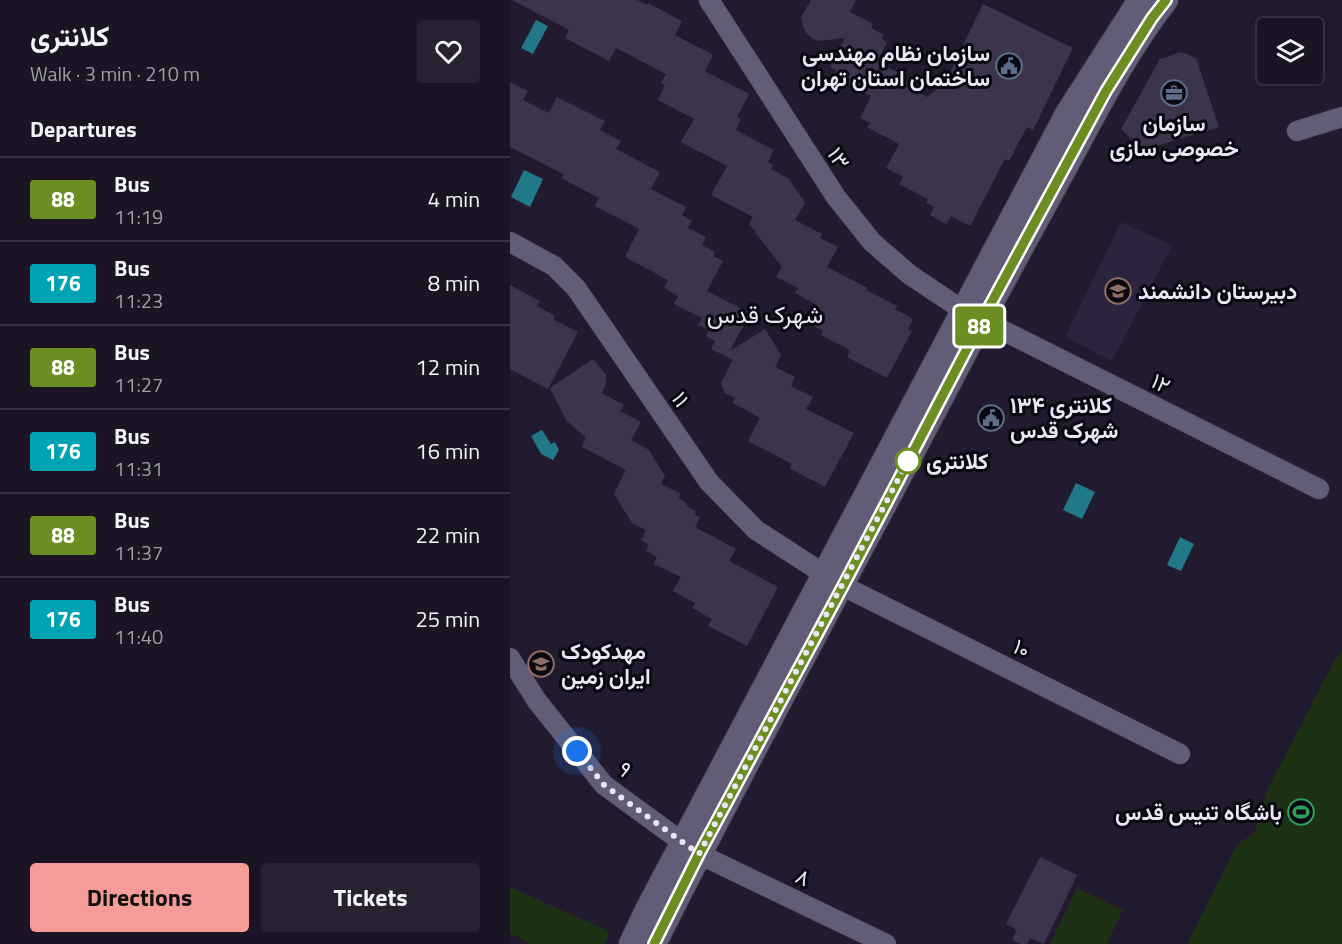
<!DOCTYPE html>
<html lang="en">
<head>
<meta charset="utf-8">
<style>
  body { margin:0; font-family:"Titillium Web",Vazirmatn,sans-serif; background:#272131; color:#f1f3f6; height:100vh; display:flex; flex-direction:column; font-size:22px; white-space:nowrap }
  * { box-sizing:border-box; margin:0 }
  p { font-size:20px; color:#9f9ea6 }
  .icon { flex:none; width:33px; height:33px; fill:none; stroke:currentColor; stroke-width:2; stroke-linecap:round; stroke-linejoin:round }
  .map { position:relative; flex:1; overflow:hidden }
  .details { display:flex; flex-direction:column; background:#1a1424; width:510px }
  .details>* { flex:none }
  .badge { padding:0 12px; border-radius:4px; font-size:21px; line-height:39px }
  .controls { position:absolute; left:747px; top:18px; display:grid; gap:12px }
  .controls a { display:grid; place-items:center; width:66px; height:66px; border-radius:6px; background:#1a1424; box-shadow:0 3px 9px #0003,0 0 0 2px #383341; font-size:30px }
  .you { position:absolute; width:30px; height:30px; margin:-15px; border:4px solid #fff; border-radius:50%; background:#1a73e8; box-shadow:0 0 0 9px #1a73e833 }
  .map>.badge { position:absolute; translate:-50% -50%; box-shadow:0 0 0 3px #fff }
  h2 { padding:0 30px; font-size:22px; line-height:54px }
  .round { display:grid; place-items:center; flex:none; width:63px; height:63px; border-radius:6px; background:#272131 }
  .head { display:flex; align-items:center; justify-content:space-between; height:102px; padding:0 30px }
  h1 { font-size:28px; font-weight:700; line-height:45px }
  .cta { display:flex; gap:12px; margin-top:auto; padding:12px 30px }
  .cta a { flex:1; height:69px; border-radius:6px; background:#f59b98; color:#111; font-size:24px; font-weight:700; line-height:69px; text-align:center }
  .cta a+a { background:#272131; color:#f1f3f6 }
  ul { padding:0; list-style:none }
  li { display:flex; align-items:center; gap:18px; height:84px; padding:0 30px; border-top:2px solid #383341 }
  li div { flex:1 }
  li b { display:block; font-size:22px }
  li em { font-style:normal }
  li .badge { min-width:66px; font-weight:700; text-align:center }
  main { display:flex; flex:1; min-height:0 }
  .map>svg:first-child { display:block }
  .built { fill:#2c233f }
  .green { fill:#1c3114 }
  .water { fill:#207888 }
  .building { fill:#3b344b }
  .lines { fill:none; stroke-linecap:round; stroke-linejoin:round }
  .minor-casing { stroke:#3d3649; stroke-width:21 }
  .tertiary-casing { stroke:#3d3649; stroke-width:26 }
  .minor { stroke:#635c76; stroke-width:20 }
  .tertiary { stroke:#635c76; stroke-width:24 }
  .line-casing { stroke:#fff; stroke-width:14 }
  .line { stroke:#6b8e23; stroke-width:9 }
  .walk { stroke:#eae6f5; stroke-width:6; stroke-dasharray:0 10.8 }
  .stop-dot { fill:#fff; stroke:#6b8e23; stroke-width:3 }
  .labels { text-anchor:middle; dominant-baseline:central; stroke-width:6; stroke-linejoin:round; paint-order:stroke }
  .poi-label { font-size:22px; font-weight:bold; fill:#eae6f5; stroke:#0a0811; text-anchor:start }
  .street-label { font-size:22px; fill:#eae6f5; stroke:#0a0811 }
  .stop-label { font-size:22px; font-weight:bold; fill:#eae6f5; stroke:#0a0811; text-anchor:start }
  .neighbourhood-label { font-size:24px; fill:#eae6f5; stroke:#0a0811 }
</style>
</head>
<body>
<main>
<section class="details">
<div class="head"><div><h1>کلانتری</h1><p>Walk · 3 min · 210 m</p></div><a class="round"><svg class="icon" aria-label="heart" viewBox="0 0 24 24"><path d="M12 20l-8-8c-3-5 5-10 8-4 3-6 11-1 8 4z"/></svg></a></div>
<h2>Departures</h2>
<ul>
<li><span class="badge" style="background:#6b8e23;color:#fff">88</span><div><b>Bus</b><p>11:19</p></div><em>4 min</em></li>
<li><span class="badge" style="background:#00a3b4;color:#fff">176</span><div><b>Bus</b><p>11:23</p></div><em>8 min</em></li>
<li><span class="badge" style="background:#6b8e23;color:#fff">88</span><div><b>Bus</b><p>11:27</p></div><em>12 min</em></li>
<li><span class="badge" style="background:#00a3b4;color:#fff">176</span><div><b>Bus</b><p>11:31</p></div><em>16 min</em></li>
<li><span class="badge" style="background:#6b8e23;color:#fff">88</span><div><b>Bus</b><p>11:37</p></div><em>22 min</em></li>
<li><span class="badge" style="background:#00a3b4;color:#fff">176</span><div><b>Bus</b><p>11:40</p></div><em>25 min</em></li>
</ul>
<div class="cta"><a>Directions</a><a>Tickets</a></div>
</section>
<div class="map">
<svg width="832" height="944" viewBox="0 0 832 944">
  <rect width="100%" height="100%" fill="#221b30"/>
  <path class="built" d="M 611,222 L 662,245 L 602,361 L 555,337 Z"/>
  <path class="green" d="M 832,650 L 832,944 L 677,944 L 728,843 L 744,834 L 758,789 L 824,661 Z
    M 0,887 L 100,932 L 94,944 L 21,944 L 0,933 Z
    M 567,888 L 613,910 L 597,944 L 540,944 Z"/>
  <path class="water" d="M 26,20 L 38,26 L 23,54 L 11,48 Z
    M 14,170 L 33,179 L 20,207 L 1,197 Z
    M 32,430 L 41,444 L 45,442 L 49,450 L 43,460 L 31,454 L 21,436 Z
    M 566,483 L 585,492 L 572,519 L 553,510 Z
    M 670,537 L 684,544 L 671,571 L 657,565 Z"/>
  <path class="building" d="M 2,0 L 127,0 L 137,5 L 138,3 L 172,21 L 165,35 L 203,55 L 195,71 L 239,94 L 227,117 L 231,119 L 226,130 L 264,150 L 258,162 L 263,165 L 261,169 L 279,179 L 295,203 L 285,220 L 312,234 L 310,238 L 328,247 L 317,267 L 358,288 L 356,290 L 387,306 L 385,309 L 403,319 L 398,329 L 402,331 L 377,378 L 337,357 L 340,350 L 311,335 L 313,331 L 296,322 L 305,304 L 285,293 L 288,288 L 266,277 L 272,267 L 239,224 L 243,217 L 201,195 L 217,166 L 171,142 L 184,119 L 148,100 L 155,85 L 151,83 L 156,74 L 106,48 L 99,61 L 55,38 L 59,30 Z
    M 301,0 L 346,0 L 340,12 L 363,24 L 361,28 L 374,35 L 372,39 L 377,42 L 367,62 L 389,73 L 387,76 L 398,82 L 396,86 L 417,97 L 435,83 L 473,4 L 563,48 L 523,130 L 517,127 L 499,161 L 495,159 L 460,226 L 441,216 L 436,224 L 420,215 L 424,207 L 416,203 L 418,199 L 389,184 L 393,177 L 376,168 L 389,144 L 357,127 L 360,123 L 350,118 L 361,96 L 323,76 L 326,70 L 320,67 L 335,38 L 310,41 L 303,39 L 297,34 L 293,27 L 291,17 Z
    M 671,52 L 686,58 L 709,127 L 633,150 L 611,129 L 650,59 Z
    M 0,82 L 18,91 L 13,100 L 39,113 L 47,97 L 95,121 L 90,130 L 111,141 L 106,149 L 150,172 L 141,189 L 176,207 L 172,215 L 182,221 L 178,228 L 196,237 L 192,245 L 205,252 L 203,256 L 213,261 L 197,291 L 240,313 L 220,351 L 255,329 L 271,355 L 265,367 L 285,377 L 281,386 L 303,397 L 296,409 L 344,433 L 315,487 L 279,468 L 282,464 L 238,441 L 250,418 L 223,403 L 225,398 L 215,393 L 211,383 L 223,360 L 201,349 L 205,341 L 196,336 L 199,330 L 188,325 L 192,318 L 164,304 L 168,296 L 154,288 L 158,280 L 115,257 L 129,229 L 85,206 L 89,198 L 51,178 L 53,174 L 0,147 Z
    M 0,285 L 30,301 L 27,306 L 45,316 L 43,319 L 68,332 L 38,389 L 0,369 Z
    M 83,359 L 96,375 L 96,384 L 92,393 L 114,405 L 110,411 L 131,422 L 121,440 L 139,450 L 155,476 L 151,484 L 171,494 L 168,498 L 177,503 L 176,506 L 186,511 L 184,514 L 190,517 L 185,527 L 226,549 L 219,561 L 268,587 L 237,646 L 198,626 L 202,619 L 182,608 L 185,603 L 163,591 L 171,577 L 144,564 L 147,557 L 136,551 L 139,545 L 131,540 L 136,530 L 122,523 L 104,494 L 116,470 L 72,447 L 76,438 L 56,420 L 40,388 Z
    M 530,857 L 567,875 L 534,944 L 520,938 L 517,944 L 511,944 L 502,940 L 507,930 L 496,924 Z"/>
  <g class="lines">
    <g class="minor-casing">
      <path id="minor" d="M 199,0 L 326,197 L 362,242 L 400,275 L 454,311
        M 787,131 L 832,117
        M 0,242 L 44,266 L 66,288 L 199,482 L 246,530 L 314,574
        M 472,320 L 809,489
        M 333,586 L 670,754
        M 0,658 L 27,701 L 94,785 L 172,842
        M 189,854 L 376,944"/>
    </g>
    <g class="tertiary-casing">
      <path id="tertiary" d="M 121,944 L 137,910 L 557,114 L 630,0
        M 144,944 C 238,756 340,571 438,385 C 476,311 516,239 556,166 C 587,109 616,51 656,0"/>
    </g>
    <use href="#minor" class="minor"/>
    <use href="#tertiary" class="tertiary"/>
  </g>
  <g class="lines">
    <g class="line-casing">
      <path id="line" d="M 144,944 L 189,854 L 333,586 L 472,320 L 596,91 L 642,18 L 656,0"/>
    </g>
    <use href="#line" class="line"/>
    <path class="walk" d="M 67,751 L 94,785 L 189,854 L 398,461"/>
  </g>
  <defs>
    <g id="civic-ring" transform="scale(1.35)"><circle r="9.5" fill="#0a0811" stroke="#5c6f8a" stroke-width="1.5"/><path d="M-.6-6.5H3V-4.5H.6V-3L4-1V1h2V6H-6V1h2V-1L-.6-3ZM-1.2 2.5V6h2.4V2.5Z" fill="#5c6f8a"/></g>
    <g id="office-ring" transform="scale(1.35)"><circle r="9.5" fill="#0a0811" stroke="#5c6f8a" stroke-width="1.5"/><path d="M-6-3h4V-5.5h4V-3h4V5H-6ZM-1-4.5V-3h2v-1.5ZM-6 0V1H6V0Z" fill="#5c6f8a"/></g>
    <g id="school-ring" transform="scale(1.35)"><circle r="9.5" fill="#0a0811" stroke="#8d6e63" stroke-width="1.5"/><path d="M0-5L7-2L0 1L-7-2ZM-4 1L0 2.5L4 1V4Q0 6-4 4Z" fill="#8d6e63"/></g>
    <g id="stadium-ring" transform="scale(1.35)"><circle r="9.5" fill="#0a0811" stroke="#2e9e5b" stroke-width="1.5"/><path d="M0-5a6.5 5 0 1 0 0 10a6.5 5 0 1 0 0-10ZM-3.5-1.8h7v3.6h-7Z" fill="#2e9e5b"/></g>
  </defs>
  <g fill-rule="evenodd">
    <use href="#civic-ring" x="499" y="66"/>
    <use href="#office-ring" x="664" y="93"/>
    <use href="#school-ring" x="608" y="291"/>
    <use href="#civic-ring" x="481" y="418"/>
    <use href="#school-ring" x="31" y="664"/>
    <use href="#stadium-ring" x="791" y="812"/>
  </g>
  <circle class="stop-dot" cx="398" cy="461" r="12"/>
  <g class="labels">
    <g class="poi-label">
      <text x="480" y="53" text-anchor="end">سازمان نظام مهندسی<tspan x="480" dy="25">ساختمان استان تهران</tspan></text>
      <text x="664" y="123" text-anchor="middle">سازمان<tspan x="664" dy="25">خصوصی سازی</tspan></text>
      <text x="628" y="291">دبیرستان دانشمند</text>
      <text x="500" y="405">کلانتری ۱۳۴<tspan x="500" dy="25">شهرک قدس</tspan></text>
      <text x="51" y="651">مهدکودک<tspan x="51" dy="25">ایران زمین</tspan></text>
      <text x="772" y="812" text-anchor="end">باشگاه تنیس قدس</text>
    </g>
    <g class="street-label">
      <text transform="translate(329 158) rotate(57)">۱۳</text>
      <text transform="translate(651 383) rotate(27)">۱۲</text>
      <text transform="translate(171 399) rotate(56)">۱۱</text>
      <text transform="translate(512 648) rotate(26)">۱۰</text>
      <text transform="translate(115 769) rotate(41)">۹</text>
      <text transform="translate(293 877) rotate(26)">۸</text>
    </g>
    <g class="stop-label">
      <text x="416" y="461">کلانتری</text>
    </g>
    <g class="neighbourhood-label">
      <text x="255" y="314">شهرک قدس</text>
    </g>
  </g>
</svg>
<div class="controls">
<a><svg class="icon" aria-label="layers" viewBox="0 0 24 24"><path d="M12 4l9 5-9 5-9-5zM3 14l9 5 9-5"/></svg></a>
</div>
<div class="you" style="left:67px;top:751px"></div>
<b class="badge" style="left:469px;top:326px;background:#6b8e23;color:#fff">88</b>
</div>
</main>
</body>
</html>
